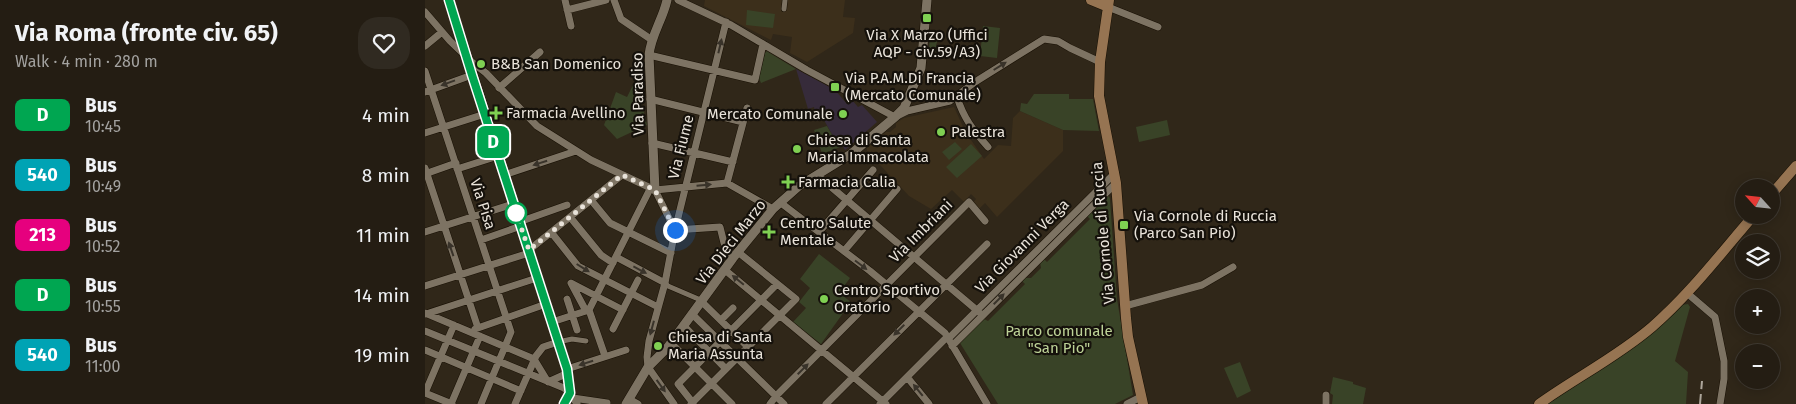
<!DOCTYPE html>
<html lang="en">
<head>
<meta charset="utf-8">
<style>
  body { margin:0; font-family:"Fira Sans",sans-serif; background:#302a21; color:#f1f3f6; height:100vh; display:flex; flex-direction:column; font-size:19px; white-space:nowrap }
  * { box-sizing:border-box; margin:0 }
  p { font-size:16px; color:#a3a2a0 }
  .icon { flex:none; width:28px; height:28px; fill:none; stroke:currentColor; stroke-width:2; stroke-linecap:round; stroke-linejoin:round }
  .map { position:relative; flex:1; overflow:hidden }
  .details { display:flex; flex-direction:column; background:#241d13; width:425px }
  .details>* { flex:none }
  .badge { padding:0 10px; border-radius:8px; font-size:18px; line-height:32px }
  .needle { width:32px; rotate:297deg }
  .controls { position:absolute; left:1310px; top:179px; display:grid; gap:10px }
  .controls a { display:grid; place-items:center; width:45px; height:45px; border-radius:50%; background:#241d13; box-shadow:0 2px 12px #0003,0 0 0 1px #413b33; font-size:25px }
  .you { position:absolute; width:25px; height:25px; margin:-12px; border:4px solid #fff; border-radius:50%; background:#1a73e8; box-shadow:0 0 0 8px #1a73e833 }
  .map>.badge { position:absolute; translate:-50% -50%; box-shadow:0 0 0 2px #fff }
  .round { display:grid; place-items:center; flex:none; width:52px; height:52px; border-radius:20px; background:#302a21 }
  .summary { display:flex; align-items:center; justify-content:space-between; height:85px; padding:0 15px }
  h1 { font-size:24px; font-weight:700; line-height:38px }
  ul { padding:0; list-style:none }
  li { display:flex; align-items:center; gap:15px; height:60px; padding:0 15px }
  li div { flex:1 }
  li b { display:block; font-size:19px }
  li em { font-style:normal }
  li .badge { min-width:55px; font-weight:700; text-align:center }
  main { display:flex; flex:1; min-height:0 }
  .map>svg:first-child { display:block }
  .commercial { fill:#362b3a }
  .built { fill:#3c2f1b }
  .green { fill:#394327 }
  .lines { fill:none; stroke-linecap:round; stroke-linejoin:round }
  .pedestrian-casing { stroke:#181004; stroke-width:6 }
  .minor-casing { stroke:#181004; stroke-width:8 }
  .tertiary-casing { stroke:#181004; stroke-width:10 }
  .secondary-casing { stroke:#181004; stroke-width:11 }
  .pedestrian { stroke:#7d7363; stroke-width:5 }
  .minor { stroke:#7d7363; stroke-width:7 }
  .tertiary { stroke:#7d7363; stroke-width:9 }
  .secondary { stroke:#967452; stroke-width:10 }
  .rail { stroke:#ada69b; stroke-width:2; stroke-dasharray:10 5; stroke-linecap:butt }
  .oneway { fill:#39332a }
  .line-casing { stroke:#fff; stroke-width:11 }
  .line { stroke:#00a651; stroke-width:8 }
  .walk { stroke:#e9e3da; stroke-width:5; stroke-dasharray:0 9 }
  .poi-dot { fill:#7fd052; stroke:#15110b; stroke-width:2 }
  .stop-dot { fill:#fff; stroke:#00a651; stroke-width:2.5 }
  .labels { text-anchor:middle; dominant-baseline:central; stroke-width:4.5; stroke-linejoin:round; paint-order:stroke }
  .poi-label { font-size:15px; fill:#e9e3da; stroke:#15110b; text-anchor:start }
  .street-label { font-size:15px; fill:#e9e3da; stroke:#15110b }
  .park-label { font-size:15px; fill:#bdd297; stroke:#15110b }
</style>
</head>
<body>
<main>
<section class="details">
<div class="summary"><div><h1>Via Roma (fronte civ. 65)</h1><p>Walk · 4 min · 280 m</p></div><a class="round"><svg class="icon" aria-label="heart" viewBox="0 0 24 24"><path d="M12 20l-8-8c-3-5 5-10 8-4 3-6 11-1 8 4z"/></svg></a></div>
<ul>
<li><span class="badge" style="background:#00a651;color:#fff">D</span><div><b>Bus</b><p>10:45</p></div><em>4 min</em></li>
<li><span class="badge" style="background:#00a3b4;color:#fff">540</span><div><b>Bus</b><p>10:49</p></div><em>8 min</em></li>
<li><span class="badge" style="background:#e6007e;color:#fff">213</span><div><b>Bus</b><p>10:52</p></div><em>11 min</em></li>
<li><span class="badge" style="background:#00a651;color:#fff">D</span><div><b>Bus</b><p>10:55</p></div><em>14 min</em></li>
<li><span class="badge" style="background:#00a3b4;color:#fff">540</span><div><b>Bus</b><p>11:00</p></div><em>19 min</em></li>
</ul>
</section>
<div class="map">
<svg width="1371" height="404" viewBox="0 0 1371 404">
  <rect width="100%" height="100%" fill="#302719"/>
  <path class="commercial" d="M 371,69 L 410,90 L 422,104 L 427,100 L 433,107 L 437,105 L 452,122 L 420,150 L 414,139 L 410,140 L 399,120 L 392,121 L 389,107 L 383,109 Z"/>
  <path class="built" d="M 280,0 L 420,0 L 418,17 L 430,18 L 428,33 L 382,62 L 365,53 L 367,37 L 348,34 L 346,40 L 279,6 Z
    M 529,107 L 540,131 L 559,159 L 573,145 L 586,146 L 588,118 L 595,111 L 638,130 L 638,151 L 572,217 L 560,203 L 554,209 L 548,203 L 551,199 L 546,194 L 539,202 L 527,190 L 506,209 L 484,196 L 442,151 L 442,148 L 461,132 L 465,132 L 471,127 L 471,123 L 479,118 Z"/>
  <path class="green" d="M 322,10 L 350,14 L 348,28 L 321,25 Z
    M 558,26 L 575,28 L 572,58 L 555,56 Z
    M 505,31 L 517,32 L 516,40 L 513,40 L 511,45 L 515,53 L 504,51 Z
    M 342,51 L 343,52 L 371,69 L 336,83 L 334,78 L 340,53 Z
    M 208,85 L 219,88 L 216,108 L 218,108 L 222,125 L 192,139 L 179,125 L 191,92 L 202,97 Z
    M 609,94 L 644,94 L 644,99 L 668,99 L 674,131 L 638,130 L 595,111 L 596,103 L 602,104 Z
    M 742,120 L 745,135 L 714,142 L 711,127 Z
    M 402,126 L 410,140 L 414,139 L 418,146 L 400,153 L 403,164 L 401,165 L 389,130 Z
    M 530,142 L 537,149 L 524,160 L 517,152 Z
    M 546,144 L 557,156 L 532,178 L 521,167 Z
    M 681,197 L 684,196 L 685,199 L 692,299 L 708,395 L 690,404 L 573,404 L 535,343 L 559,319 L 563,321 L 600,284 L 597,281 L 600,278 L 606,278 L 616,268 L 615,262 L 619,259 L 622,262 L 665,219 L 662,216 Z
    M 394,254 L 425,278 L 414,293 L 426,302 L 396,344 L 368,322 L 381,308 L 374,302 L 385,288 L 375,279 Z
    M 1263,304 L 1265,307 L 1250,361 L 1263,372 L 1261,404 L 1123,404 L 1198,355 L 1256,305 Z
    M 815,362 L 826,391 L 812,398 L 799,368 Z
    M 908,377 L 928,382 L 928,384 L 941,388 L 938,404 L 907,404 L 908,395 L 905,393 Z"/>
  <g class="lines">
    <g class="pedestrian-casing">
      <path id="pedestrian" d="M 359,9 L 360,0
        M 240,283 L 243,286 L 278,301
        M 133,342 L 147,339 L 161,341"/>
    </g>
    <g class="minor-casing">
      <path id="minor" d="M 140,0 L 146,26
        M 189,0 L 196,19 L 227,40
        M 253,0 L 306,25 L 382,70 L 470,117 L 482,111 L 525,101 L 550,82 L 619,39 L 633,41 L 645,48 L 675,62
        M 683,7 L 733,27
        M 142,10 L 181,0
        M 0,12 L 25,41 L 48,63 L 61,73 L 112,126 L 166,160 L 230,190 L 302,183 L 348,209
        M 0,46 L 17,32
        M 224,55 L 330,80 L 338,44
        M 0,71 L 86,332 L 56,404
        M 74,88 L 115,52
        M 0,92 L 47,75
        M 532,97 C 539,119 548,130 563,147
        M 225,99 L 318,122
        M 0,133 L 60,114
        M 227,143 L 308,162
        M 0,168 L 53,328
        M 32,169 L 73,156
        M 0,174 L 31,163
        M 79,175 L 151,151
        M 392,175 L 554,312
        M 302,183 L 322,108
        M 230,190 L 250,230
        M 166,200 L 185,223 L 246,253
        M 356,203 L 445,271 L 520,333 L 562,404
        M 145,217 L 176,255 L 188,263
        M 94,222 L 142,205
        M 250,230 L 295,227 L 299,243 L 308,258
        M 0,232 L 88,204
        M 126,232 L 153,266 L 233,307
        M 394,232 L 448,170
        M 56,240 L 96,226
        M 104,250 L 197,175
        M 419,251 L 472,189
        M 191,257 L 240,283
        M 300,270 L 461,404
        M 0,286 L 104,253
        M 1262,293 L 1290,317 L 1299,361 L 1299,379 L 1295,404
        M 142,299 L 152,330
        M 277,302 L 323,347
        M 700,306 L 777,285 L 808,267
        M 164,310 L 180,356
        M 161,311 L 146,283 L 198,310
        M 0,313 L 109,359
        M 1,314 L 112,278
        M 267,314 L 359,404
        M 296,320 L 308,308
        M 127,322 L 164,310 L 224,191 L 227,189
        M 259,326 L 301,369
        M 50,329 L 121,304
        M 188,329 L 213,280
        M 0,331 L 139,388 L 145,393 L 152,404
        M 523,339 L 690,173
        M 246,343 L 307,404
        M 527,346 L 691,183
        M 0,350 L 96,391
        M 109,359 L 123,382 L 143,373
        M 142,369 L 201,350
        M 482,377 L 504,404
        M 0,393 L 29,325
        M 0,393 L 27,404
        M 901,395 L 901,404
        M 148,398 L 182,403
        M 204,399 L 213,404
        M 268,403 L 253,384 L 352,284
        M 26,404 L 55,336
        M 90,404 L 111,356 L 118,347 L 133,342
        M 249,404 L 223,367 L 222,357 L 224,341 L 240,283 L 250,230 L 301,22
        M 266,404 L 371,299 L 313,252
        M 345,404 L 351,396 L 544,202 L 560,221
        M 401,404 L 562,244
        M 455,404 L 522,337
        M 702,404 L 716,397"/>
    </g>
    <g class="tertiary-casing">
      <path id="tertiary" d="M 24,0 L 142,369 L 145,393 L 140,404
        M 230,190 L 224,55 C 226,35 238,19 242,0
        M 201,404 L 223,367 L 243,347 L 308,258 L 348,209 L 374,186 L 426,154 L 470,117 L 479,108 L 496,68 L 502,0"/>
    </g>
    <g class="secondary-casing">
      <path id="secondary" d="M 666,0 L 683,7
        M 684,0 L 675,62 L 674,96 L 691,183 L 701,318 L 703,337 L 718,404
        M 1346,195 L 1371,166
        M 1114,404 C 1150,378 1192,357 1227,327 C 1265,294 1296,253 1329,215"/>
    </g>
    <use href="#pedestrian" class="pedestrian"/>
    <use href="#minor" class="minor"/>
    <use href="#tertiary" class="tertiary"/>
    <use href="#secondary" class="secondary"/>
    <path class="rail" d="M 1275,404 L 1277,381"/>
  </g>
  <defs><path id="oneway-solid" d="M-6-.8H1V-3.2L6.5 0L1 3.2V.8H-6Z" transform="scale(1.25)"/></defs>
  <g class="oneway">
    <use href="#oneway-solid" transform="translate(295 46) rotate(-77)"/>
    <use href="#oneway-solid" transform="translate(575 66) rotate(-32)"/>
    <use href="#oneway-solid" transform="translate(23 83) rotate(160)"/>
    <use href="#oneway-solid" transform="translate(115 163) rotate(162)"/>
    <use href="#oneway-solid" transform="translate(279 185) rotate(-5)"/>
    <use href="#oneway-solid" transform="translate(26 249) rotate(-109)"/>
    <use href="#oneway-solid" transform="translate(436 265) rotate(37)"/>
    <use href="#oneway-solid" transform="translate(158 268) rotate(32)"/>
    <use href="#oneway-solid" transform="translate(215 270) rotate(28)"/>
    <use href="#oneway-solid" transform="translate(313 280) rotate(-141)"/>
    <use href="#oneway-solid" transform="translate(574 299) rotate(-45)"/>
    <use href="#oneway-solid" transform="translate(227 328) rotate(105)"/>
    <use href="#oneway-solid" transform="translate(474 330) rotate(135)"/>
    <use href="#oneway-solid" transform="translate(161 363) rotate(162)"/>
    <use href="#oneway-solid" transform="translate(378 369) rotate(-45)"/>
    <use href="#oneway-solid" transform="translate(236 386) rotate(54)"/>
    <use href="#oneway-solid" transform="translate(493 390) rotate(-129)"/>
  </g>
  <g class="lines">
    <g class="line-casing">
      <path id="line" d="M 24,0 L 47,75 L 142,369 L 145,393 L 139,404"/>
    </g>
    <use href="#line" class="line"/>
    <path class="walk" d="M 91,213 L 104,250 L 197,175 L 230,190 L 250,230"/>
  </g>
  <g class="poi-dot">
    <rect x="497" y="13" width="10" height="10" rx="2.5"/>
    <circle cx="56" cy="64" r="5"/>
    <rect x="405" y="82" width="10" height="10" rx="2.5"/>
    <path d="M68.5 105.5h5v5h5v5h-5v5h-5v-5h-5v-5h5z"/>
    <circle cx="418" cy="114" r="5"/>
    <circle cx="516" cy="132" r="5"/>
    <circle cx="372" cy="149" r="5"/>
    <path d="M360.5 174.5h5v5h5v5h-5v5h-5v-5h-5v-5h5z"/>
    <rect x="694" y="220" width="10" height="10" rx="2.5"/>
    <path d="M341.5 224.5h5v5h5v5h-5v5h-5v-5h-5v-5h5z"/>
    <circle cx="399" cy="299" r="5"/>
    <circle cx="233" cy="346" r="5"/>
  </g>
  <circle class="stop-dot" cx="91" cy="213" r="10"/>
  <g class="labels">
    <g class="poi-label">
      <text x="502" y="35" text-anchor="middle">Via X Marzo (Uffici<tspan x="502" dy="17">AQP - civ.59/A3)</tspan></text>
      <text x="66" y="64">B&amp;B San Domenico</text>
      <text x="420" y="78">Via P.A.M.Di Francia<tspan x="420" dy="17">(Mercato Comunale)</tspan></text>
      <text x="81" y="113">Farmacia Avellino</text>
      <text x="408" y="114" text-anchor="end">Mercato Comunale</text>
      <text x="526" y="132">Palestra</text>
      <text x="382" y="140">Chiesa di Santa<tspan x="382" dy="17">Maria Immacolata</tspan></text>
      <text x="373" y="182">Farmacia Calia</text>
      <text x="709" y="216">Via Cornole di Ruccia<tspan x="709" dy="17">(Parco San Pio)</tspan></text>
      <text x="355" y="223">Centro Salute<tspan x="355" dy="17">Mentale</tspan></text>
      <text x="409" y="290">Centro Sportivo<tspan x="409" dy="17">Oratorio</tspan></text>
      <text x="243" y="337">Chiesa di Santa<tspan x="243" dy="17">Maria Assunta</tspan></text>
    </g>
    <g class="street-label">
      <text transform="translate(213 94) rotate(-91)">Via Paradiso</text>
      <text transform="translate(256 147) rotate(-76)">Via Fiume</text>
      <text transform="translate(58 204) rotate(72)">Via Pisa</text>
      <text transform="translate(496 231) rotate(-45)">Via Imbriani</text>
      <text transform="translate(678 233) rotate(-95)">Via Cornole di Ruccia</text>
      <text transform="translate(306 242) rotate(-52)">Via Dieci Marzo</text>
      <text transform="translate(597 246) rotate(-45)">Via Giovanni Verga</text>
    </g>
    <g class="park-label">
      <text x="634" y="331">Parco comunale<tspan x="634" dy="17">"San Pio"</tspan></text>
    </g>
  </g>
</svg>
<div class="controls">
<a><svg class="needle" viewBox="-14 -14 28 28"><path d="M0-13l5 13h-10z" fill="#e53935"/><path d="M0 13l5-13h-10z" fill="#a3a2a0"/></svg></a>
<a><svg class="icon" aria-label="layers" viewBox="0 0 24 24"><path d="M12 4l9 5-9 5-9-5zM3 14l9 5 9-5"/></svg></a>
<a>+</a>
<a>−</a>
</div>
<div class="you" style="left:250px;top:230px"></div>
<b class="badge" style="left:68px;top:142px;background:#00a651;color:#fff">D</b>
</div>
</main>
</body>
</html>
